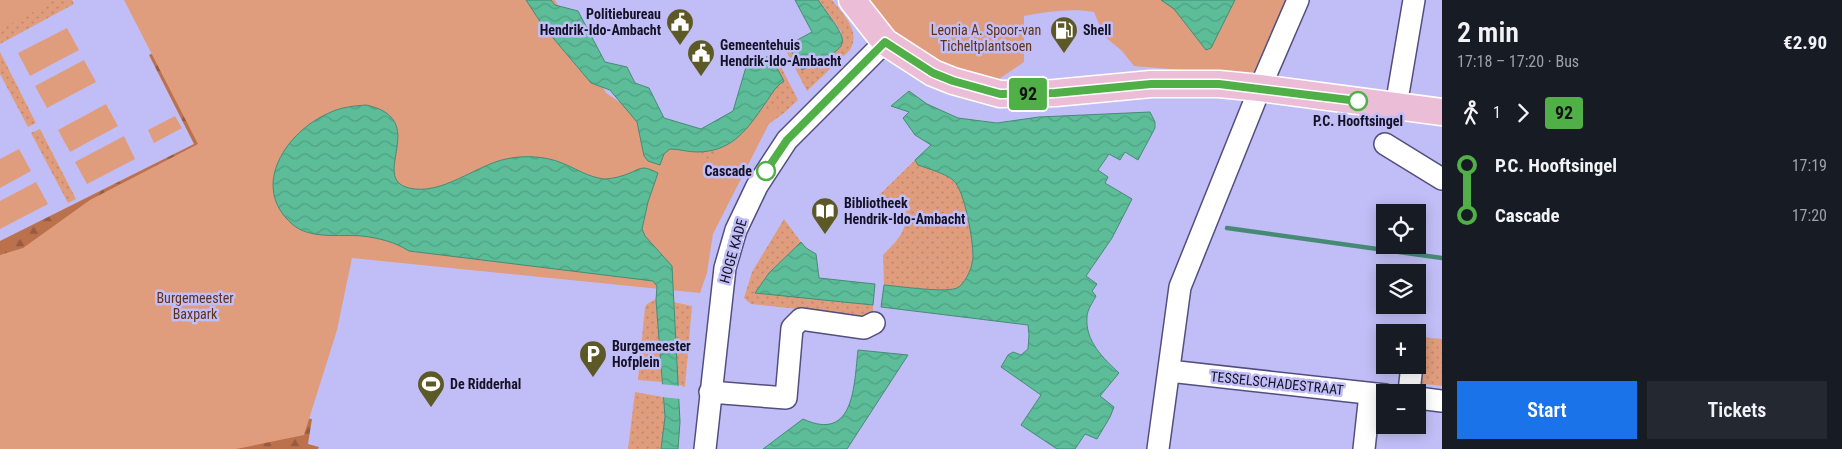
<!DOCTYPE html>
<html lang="en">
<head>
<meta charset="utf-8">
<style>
  body { margin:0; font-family:"Roboto Condensed",sans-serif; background:#242831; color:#f1f3f6; height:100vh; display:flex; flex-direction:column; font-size:19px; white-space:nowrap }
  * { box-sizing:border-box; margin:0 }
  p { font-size:16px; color:#9ea1a6 }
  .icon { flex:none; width:28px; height:28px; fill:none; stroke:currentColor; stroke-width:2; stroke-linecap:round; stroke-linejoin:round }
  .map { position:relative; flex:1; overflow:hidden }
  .panel { display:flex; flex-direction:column; background:#171b24; width:400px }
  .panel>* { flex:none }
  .badge { padding:0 10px; border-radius:4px; font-size:18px; line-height:32px }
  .tools { position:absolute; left:1376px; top:204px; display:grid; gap:10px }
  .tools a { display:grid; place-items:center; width:50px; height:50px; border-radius:0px; background:#171b24; box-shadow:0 2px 12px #0003; font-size:25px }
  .map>.badge { position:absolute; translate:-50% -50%; box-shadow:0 0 0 2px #fff }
  .legs { display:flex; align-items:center; gap:8px; height:55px; padding:0 15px; font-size:16px }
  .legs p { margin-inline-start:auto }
  .head { display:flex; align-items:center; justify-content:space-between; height:85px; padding:0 15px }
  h1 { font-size:28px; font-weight:600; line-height:38px }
  .action { display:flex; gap:10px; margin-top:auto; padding:10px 15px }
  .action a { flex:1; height:58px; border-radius:0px; background:#1a73e8; color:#fff; font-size:20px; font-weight:600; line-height:58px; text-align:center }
  .action a+a { background:#242831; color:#f1f3f6 }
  ul { padding:0 15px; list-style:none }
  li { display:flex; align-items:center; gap:18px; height:50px; font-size:19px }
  li i { display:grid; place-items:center; width:8px; height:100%; margin:0 6px; background:currentColor }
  li i::after { content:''; width:12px; height:12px; margin:-6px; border:4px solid; border-radius:50%; background:#171b24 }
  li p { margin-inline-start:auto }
  li:first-child i { background:linear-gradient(#0000 50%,currentColor 0) }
  li:last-child i { background:linear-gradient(currentColor 50%,#0000 0) }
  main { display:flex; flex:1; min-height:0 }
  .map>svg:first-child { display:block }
  .grass { fill:url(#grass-dots) }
  .forest { fill:url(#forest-firs) }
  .park { fill:#e09d7d }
  .water { fill:url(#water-waves); stroke:#468a76 }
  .pier { fill:#c1bef7 }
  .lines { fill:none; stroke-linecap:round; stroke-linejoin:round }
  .stream { stroke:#468a76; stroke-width:4.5 }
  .minor-casing { stroke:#524e7f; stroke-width:24 }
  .major-casing { stroke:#fff; stroke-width:29 }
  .minor { stroke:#fff; stroke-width:21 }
  .major { stroke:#ecbdd6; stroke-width:26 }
  .line-1-casing { stroke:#fff; stroke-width:11 }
  .line-1 { stroke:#50af46; stroke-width:8 }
  .stop-1-dot { fill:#fff; stroke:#50af46; stroke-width:2.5 }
  .labels { text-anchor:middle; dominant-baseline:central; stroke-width:5; stroke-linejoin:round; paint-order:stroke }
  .poi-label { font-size:14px; font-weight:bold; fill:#141226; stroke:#c1bef7; text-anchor:start }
  .park-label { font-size:14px; fill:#623015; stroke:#c1bef7 }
  .stop-label { font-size:14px; font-weight:bold; fill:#141226; stroke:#c1bef7 }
  .street-label { font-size:14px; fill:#141226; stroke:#c1bef7 }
</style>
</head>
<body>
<main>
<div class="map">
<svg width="1442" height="449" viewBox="0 0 1442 449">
  <defs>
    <pattern id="grass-dots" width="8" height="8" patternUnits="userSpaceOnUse" patternTransform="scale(1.25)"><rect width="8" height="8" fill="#e09d7d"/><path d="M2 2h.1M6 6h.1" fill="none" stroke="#bf866c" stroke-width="1.8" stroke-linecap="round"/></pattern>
    <pattern id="forest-firs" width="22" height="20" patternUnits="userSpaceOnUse" patternTransform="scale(1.25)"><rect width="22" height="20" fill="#bb714c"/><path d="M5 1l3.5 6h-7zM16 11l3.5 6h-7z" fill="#975b3f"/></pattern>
    <pattern id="water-waves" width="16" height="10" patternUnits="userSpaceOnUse" patternTransform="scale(1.25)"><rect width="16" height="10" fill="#5cbd98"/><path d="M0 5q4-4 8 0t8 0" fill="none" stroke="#4fa183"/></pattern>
  </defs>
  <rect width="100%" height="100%" fill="#c1bef7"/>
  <path class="grass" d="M 0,0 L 72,0 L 74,4 L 0,44 Z
    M 818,0 L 832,0 C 844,16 861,30 850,50 L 807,91 L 784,47 L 788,45 L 802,70 L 842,33 Z
    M 0,52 L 36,123 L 28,127 L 0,74 Z
    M 774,53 L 798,100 L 784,113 L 744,142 L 718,177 L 664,154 L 763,107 L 775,87 L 783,81 L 770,55 Z
    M 40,129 L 76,199 L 68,203 L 31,133 Z
    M 915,160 L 918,165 C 929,169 944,173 953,180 C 965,190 973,241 973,256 C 973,266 967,280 959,287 C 949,294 898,286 884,285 L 883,255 C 897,240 907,233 906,211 L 900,205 L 868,206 Z
    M 784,219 L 801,242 L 769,273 L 756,293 L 873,305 L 873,311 L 867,316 L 751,304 L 744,298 L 752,272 Z
    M 656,299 L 662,382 L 638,380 L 645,307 L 647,304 Z
    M 673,302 L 692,306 L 685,387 L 677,384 Z
    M 1421,337 L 1442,339 L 1442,386 L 1416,383 Z
    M 635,392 L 663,397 L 665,418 L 661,449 L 628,449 Z"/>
  <path class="forest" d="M 204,27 L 224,144 L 0,268 L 0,241 L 194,144 L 149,55 Z
    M 270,414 L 312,419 L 308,444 L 319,447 L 318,449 L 153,449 Z"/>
  <path class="park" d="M 0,0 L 55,0 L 0,30 Z
    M 124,0 L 555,0 L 606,93 L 707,161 L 759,113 L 778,106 L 713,234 L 707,273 L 700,293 L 352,258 L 337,330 L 304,435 L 236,449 L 0,449 L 0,255 L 23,248 L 90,200 L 198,144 Z
    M 866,0 L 1287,0 L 1254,76 L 1134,66 L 1122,51 L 1104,36 L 1094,12 C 1071,8 1047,12 1024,16 L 1024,62 L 999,79 L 952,69 L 920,53 L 889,30 Z
    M 67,28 L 79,50 L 30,76 L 18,53 Z
    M 84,60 L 96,82 L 47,108 L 35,86 Z
    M 106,104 L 118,126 L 70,152 L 58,130 Z
    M 175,116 L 182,128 L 154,143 L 148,130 Z
    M 124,136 L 135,159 L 87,184 L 75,162 Z
    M 19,149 L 31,171 L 0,188 L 0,159 Z
    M 36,182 L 48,204 L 0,229 L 0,201 Z"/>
  <path class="water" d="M 526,0 L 551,0 L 555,5 L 578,11 L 605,62 L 627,67 L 635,83 L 649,88 L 664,118 L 701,129 L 733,111 L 746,67 L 770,55 L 784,81 C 773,88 770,98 762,108 C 745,133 729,152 697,152 C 688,152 679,149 670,149 L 664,154 L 660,165 L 648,161 L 644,156 L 637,122 L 610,90 L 591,83 L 543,26 Z
    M 795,0 L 818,0 C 851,47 855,43 802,70 L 788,45 L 812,32 Z
    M 1161,0 L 1235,0 L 1211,48 L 1206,50 L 1174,9 Z
    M 909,91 L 927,104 L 958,118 L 997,123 L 1039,117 L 1150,112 L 1155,122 L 1155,128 L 1138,160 L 1125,152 L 1120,160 L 1109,154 L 1098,170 L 1108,177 L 1105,183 L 1132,199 L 1112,238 L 1086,276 L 1097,284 L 1092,291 L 1096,296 C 1093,302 1087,310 1087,317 C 1085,341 1103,358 1119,373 L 1100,396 L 1114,407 L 1110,417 L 1097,439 L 1085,434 L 1075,449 L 1057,449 L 1021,425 L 1041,395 L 1001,367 L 1008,355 L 1013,352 L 1021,355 L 1028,349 L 1029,335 L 1028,325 L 881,307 L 884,285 C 898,286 950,294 959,287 C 967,280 973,266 973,256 C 973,241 965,190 953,180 C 944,173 929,169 918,165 L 915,160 L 931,145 L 915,135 L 903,118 L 909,112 L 891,106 Z
    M 366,105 C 432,119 368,178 409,188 C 442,196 476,165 506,159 C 524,155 545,156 562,163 C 577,169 588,177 604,179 C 612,179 623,176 630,173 C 635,171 639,168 644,168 C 648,168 654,171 658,173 L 648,202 L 642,229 L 645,236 L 672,266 L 680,422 L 678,449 L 661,449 L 665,417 L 656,300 L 657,286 L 653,281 L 409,251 C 395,242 379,238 362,236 C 340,234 310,240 292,224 C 249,186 287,131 329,113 C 341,107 354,106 366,105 Z
    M 801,242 L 806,248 L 816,254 L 819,278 L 875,284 L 873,305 L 755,293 L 769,273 Z
    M 858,350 L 908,355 L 847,449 L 763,449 L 803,419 C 855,443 854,384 858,350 Z"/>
  <path class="pier" d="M 660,384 L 680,386 L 681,399 L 661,397 Z"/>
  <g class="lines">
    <path class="stream" d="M 1227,228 L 1442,258"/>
    <g class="minor-casing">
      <path id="minor" d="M 1396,106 L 1414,0
        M 1385,144 L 1442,179
        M 1169,371 L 1385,395
        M 710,392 L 786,398 L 792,328 L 801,319 L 864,328 L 874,323
        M 1409,392 L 1412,365
        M 1418,398 L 1442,401
        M 705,449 L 725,268 L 736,230 L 757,186 L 787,140 L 885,42
        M 1158,449 L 1180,287 L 1260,88 L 1298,0
        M 1364,449 L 1370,394"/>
    </g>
    <g class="major-casing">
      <path id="major" d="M 852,0 L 885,42 L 933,73 L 953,81 L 1000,94 L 1055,93 L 1151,84 L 1219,84 L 1260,88 L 1442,112"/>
    </g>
    <use href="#minor" class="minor"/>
    <use href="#major" class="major"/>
  </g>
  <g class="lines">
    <g class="line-1-casing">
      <path id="line-1" d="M 766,171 L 787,140 L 885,42 L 933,73 L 953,81 L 1000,94 L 1055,93 L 1151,84 L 1219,84 L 1358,101"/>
    </g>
    <use href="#line-1" class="line-1"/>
  </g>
  <defs>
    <g id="civic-pin" transform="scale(1.4375)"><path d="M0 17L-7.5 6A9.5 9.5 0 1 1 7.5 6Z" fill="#5c5926" stroke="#c1bef7"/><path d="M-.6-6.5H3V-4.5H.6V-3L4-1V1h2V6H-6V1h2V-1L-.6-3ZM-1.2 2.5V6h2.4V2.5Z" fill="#fff"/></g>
    <g id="fuel-pin" transform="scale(1.4375)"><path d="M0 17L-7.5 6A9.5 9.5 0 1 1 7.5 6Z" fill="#5c5926" stroke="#c1bef7"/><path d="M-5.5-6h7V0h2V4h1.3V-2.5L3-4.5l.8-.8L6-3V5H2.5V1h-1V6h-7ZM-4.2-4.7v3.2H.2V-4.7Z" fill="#fff"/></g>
    <g id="library-pin" transform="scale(1.4375)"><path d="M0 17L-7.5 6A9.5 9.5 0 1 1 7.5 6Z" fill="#5c5926" stroke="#c1bef7"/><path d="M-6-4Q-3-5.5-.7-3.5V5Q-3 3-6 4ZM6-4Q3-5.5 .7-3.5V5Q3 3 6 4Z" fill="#fff"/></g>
    <g id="parking-pin" transform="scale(1.4375)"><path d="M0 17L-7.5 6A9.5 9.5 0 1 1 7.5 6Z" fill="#5c5926" stroke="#c1bef7"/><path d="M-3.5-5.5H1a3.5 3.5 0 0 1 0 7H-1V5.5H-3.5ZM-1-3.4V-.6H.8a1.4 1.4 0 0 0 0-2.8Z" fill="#fff"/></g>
    <g id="stadium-pin" transform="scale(1.4375)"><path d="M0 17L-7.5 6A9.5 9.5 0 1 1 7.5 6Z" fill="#5c5926" stroke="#c1bef7"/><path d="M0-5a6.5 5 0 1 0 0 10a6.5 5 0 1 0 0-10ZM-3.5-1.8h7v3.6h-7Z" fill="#fff"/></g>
  </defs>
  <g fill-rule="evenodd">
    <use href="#civic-pin" x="680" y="22"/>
    <use href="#fuel-pin" x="1064" y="30"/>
    <use href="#civic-pin" x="701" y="53"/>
    <use href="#library-pin" x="825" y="211"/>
    <use href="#parking-pin" x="593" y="354"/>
    <use href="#stadium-pin" x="431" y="384"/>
  </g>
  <g class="stop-1-dot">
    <circle cx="1358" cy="101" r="9"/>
    <circle cx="766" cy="171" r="9"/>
  </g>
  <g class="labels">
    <g class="poi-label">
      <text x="661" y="14" text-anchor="end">Politiebureau<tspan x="661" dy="16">Hendrik-Ido-Ambacht</tspan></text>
      <text x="1083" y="30">Shell</text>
      <text x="720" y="45">Gemeentehuis<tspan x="720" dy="16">Hendrik-Ido-Ambacht</tspan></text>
      <text x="844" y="203">Bibliotheek<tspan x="844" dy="16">Hendrik-Ido-Ambacht</tspan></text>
      <text x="612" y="346">Burgemeester<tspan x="612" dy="16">Hofplein</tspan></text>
      <text x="450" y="384">De Ridderhal</text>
    </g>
    <g class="park-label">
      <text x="986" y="30">Leonia A. Spoor-van<tspan x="986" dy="16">Ticheltplantsoen</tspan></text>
      <text x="195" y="298">Burgemeester<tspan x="195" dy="16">Baxpark</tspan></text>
    </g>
    <g class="stop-label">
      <text x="1358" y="121">P.C. Hooftsingel</text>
      <text x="752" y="171" text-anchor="end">Cascade</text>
    </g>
    <g class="street-label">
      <text transform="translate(733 251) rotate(-74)">HOGE KADE</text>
      <text transform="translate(1277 383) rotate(6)">TESSELSCHADESTRAAT</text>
    </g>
  </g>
</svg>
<div class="tools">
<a><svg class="icon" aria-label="locate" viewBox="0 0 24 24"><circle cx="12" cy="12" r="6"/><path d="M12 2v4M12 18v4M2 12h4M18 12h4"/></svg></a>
<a><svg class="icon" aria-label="layers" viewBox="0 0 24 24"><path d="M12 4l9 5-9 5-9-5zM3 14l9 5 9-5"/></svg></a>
<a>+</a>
<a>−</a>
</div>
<b class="badge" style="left:1028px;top:94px;background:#50af46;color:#111">92</b>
</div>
<section class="panel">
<div class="head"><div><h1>2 min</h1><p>17:18 – 17:20 · Bus</p></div><b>€2.90</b></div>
<div class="legs"><svg class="icon" aria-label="walk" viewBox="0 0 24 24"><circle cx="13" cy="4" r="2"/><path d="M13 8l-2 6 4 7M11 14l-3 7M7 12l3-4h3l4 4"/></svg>1<svg class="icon" aria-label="forward" viewBox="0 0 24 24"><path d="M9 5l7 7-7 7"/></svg><b class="badge" style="background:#50af46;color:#111">92</b></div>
<ul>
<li><i style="color:#50af46"></i><b>P.C. Hooftsingel</b><p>17:19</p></li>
<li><i style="color:#50af46"></i><b>Cascade</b><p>17:20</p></li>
</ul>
<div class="action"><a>Start</a><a>Tickets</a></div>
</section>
</main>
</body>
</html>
